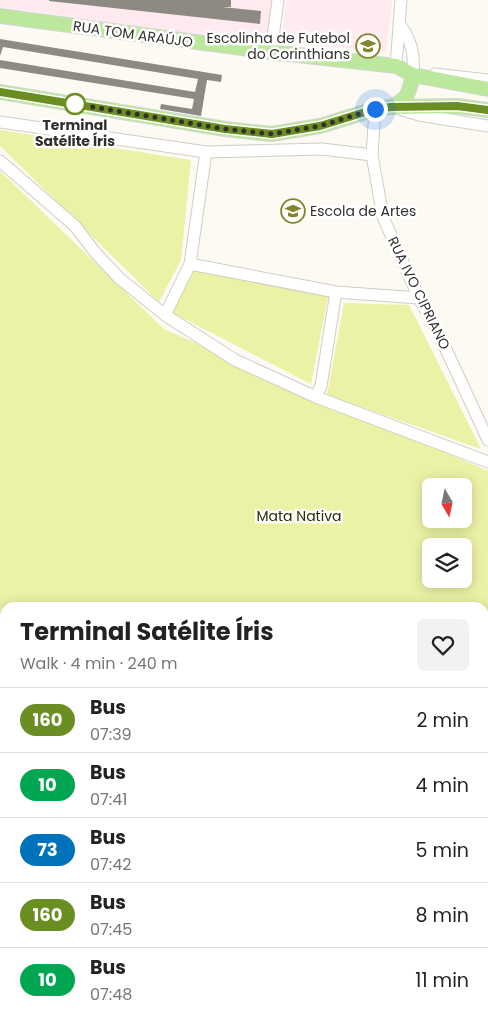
<!DOCTYPE html>
<html lang="en">
<head>
<meta charset="utf-8">
<style>
  body { margin:0; font-family:Poppins,sans-serif; background:#f2f2f2; color:#222; height:100vh; display:flex; flex-direction:column; font-size:19px; white-space:nowrap }
  * { box-sizing:border-box; margin:0 }
  p { font-size:16px; color:#767676 }
  .icon { flex:none; width:28px; height:28px; fill:none; stroke:currentColor; stroke-width:2; stroke-linecap:round; stroke-linejoin:round }
  .map { position:relative; flex:1; overflow:hidden }
  .panel { position:absolute; left:0px; top:602px; width:489px; height:421px; display:flex; flex-direction:column; background:#fff; border-radius:15px 15px 0 0; box-shadow:0 2px 12px #0003 }
  .panel>* { flex:none }
  .badge { padding:0 10px; border-radius:16px; font-size:18px; line-height:32px }
  .needle { width:32px; rotate:171deg }
  .fabs { position:absolute; left:422px; top:478px; display:grid; gap:10px }
  .fabs a { display:grid; place-items:center; width:50px; height:50px; border-radius:8px; background:#fff; box-shadow:0 2px 12px #0003; font-size:25px }
  .you { position:absolute; width:25px; height:25px; margin:-12px; border:4px solid #fff; border-radius:50%; background:#1a73e8; box-shadow:0 0 0 8px #1a73e833 }
  .map>.badge { position:absolute; translate:-50% -50%; box-shadow:0 0 0 2px #fff }
  .round { display:grid; place-items:center; flex:none; width:52px; height:52px; border-radius:8px; background:#f2f2f2 }
  .overview { display:flex; align-items:center; justify-content:space-between; height:85px; padding:0 20px }
  h1 { font-size:24px; font-weight:700; line-height:38px }
  ul { padding:0; list-style:none }
  li { display:flex; align-items:center; gap:15px; height:65px; padding:0 20px; border-top:1px solid #e0e0e0 }
  li div { flex:1 }
  li b { display:block; font-size:19px }
  li em { font-style:normal }
  li .badge { min-width:55px; font-weight:700; text-align:center }
  .map>svg:first-child { display:block }
  .commercial { fill:#ffeaef }
  .green { fill:#ebf2a6; fill-rule:evenodd }
  .building { fill:#8d8983 }
  .lines { fill:none; stroke-linecap:round; stroke-linejoin:round }
  .minor-casing { stroke:#cfcec6; stroke-width:13 }
  .major-casing { stroke:#d6d6d5; stroke-width:16 }
  .minor { stroke:#fff; stroke-width:11 }
  .major { stroke:#bbe89c; stroke-width:14 }
  .line-casing { stroke:#fff; stroke-width:11 }
  .line { stroke:#6b8e23; stroke-width:8 }
  .walk { stroke:#31302d; stroke-width:5; stroke-dasharray:0 9 }
  .stop-dot { fill:#fff; stroke:#6b8e23; stroke-width:2.5 }
  .labels { text-anchor:middle; dominant-baseline:central; stroke-width:5; stroke-linejoin:round; paint-order:stroke }
  .street-label { font-size:14px; fill:#31302d; stroke:#fff }
  .poi-label { font-size:14px; fill:#31302d; stroke:#fff; text-anchor:end }
  .stop-label { font-size:14px; font-weight:bold; fill:#31302d; stroke:#fff }
  .park-label { font-size:14px; fill:#2a2d02; stroke:#fff }
</style>
</head>
<body>
<div class="map">
<svg width="488" height="1023" viewBox="0 0 488 1023">
  <rect width="100%" height="100%" fill="#fcfaf2"/>
  <path class="commercial" d="M 0,0 L 273,0 L 268,45 L 0,7 Z
    M 287,0 L 392,0 L 386,52 L 281,42 Z"/>
  <path class="green" d="M 0,130 L 191,160 L 181,260 L 159,302 L 0,146 Z
    M 0,171 L 164,329 L 488,471 L 488,1023 L 368,1023 L 365,1019 L 484,1019 L 484,608 L 5,608 L 5,905 L 0,900 ZM 431,486 L 464,486 L 464,519 L 431,519 ZM 431,546 L 464,546 L 464,579 L 431,579 Z
    M 190,264 L 328,297 L 311,384 L 173,313 Z
    M 344,303 L 409,305 L 481,449 L 327,395 Z
    M 5,933 L 5,994 L 2,996 L 0,1003 L 0,942 Z
    M 229,1019 L 324,1019 L 321,1023 L 239,1023 Z"/>
  <path class="building" d="M 49,0 L 231,0 L 231,7 L 222,7 L 261,11 L 260,24 L 49,1 Z
    M 0,39 L 222,75 L 221,82 L 207,80 L 201,116 L 160,109 L 161,104 L 192,109 L 194,99 L 0,68 L 0,60 L 195,92 L 198,79 L 3,47 L 0,56 Z"/>
  <g class="lines">
    <g class="minor-casing">
      <path id="minor" d="M 399,23 C 411,40 415,53 413,75
        M 271,52 L 278,0
        M 396,66 L 401,0
        M 435,74 L 488,80
        M 375,109 L 372,155 L 383,217 L 419,298 L 438,332 L 488,440
        M 400,109 L 419,115 L 488,126
        M 0,122 L 206,152 L 322,149 L 372,155
        M 0,161 L 75,226 L 94,251 L 119,278 L 165,315 L 235,360 L 316,397 L 488,462
        M 190,264 L 336,292 L 419,298
        M 165,315 L 190,264 L 206,152
        M 316,397 L 321,386 L 336,292
        M 0,914 L 2,926 L 0,933"/>
    </g>
    <g class="major-casing">
      <path id="major" d="M 0,16 L 271,52 L 396,66 L 413,75 L 488,89
        M 0,92 L 225,129 L 271,134 L 320,126 L 375,109 L 391,107 L 457,106 L 488,110
        M 391,107 C 410,97 408,94 413,75"/>
    </g>
    <use href="#minor" class="minor"/>
    <use href="#major" class="major"/>
  </g>
  <g class="lines">
    <g class="line-casing">
      <path id="line" d="M 0,92 L 225,129 L 272,134 L 320,126 L 375,109 L 391,107 L 457,106 L 488,110"/>
    </g>
    <use href="#line" class="line"/>
    <path class="walk" d="M 75,104 L 225,129 L 272,134 L 320,126 L 375,109"/>
  </g>
  <defs>
    <g id="school-ring" transform="scale(1.25)"><circle r="9.5" fill="#fff" stroke="#83842e" stroke-width="1.5"/><path d="M0-5L7-2L0 1L-7-2ZM-4 1L0 2.5L4 1V4Q0 6-4 4Z" fill="#83842e"/></g>
  </defs>
  <g fill-rule="evenodd">
    <use href="#school-ring" x="368" y="46"/>
    <use href="#school-ring" x="293" y="211"/>
  </g>
  <circle class="stop-dot" cx="75" cy="104" r="10"/>
  <g class="labels">
    <g class="street-label">
      <text transform="translate(133 34) rotate(8)">RUA TOM ARAÚJO</text>
      <text transform="translate(419 293) rotate(64)">RUA IVO CIPRIANO</text>
    </g>
    <g class="poi-label">
      <text x="350" y="38">Escolinha de Futebol<tspan x="350" dy="16">do Corinthians</tspan></text>
      <text x="310" y="211" text-anchor="start">Escola de Artes</text>
    </g>
    <g class="stop-label">
      <text x="75" y="125">Terminal<tspan x="75" dy="16">Satélite Íris</tspan></text>
    </g>
    <g class="park-label">
      <text x="299" y="516">Mata Nativa</text>
    </g>
  </g>
</svg>
<div class="fabs">
<a><svg class="needle" viewBox="-14 -14 28 28"><path d="M0-13l5 13h-10z" fill="#e53935"/><path d="M0 13l5-13h-10z" fill="#767676"/></svg></a>
<a><svg class="icon" aria-label="layers" viewBox="0 0 24 24"><path d="M12 4l9 5-9 5-9-5zM3 14l9 5 9-5"/></svg></a>
</div>
<div class="you" style="left:375px;top:109px"></div>
<section class="panel">
<div class="overview"><div><h1>Terminal Satélite Íris</h1><p>Walk · 4 min · 240 m</p></div><a class="round"><svg class="icon" aria-label="heart" viewBox="0 0 24 24"><path d="M12 20l-8-8c-3-5 5-10 8-4 3-6 11-1 8 4z"/></svg></a></div>
<ul>
<li><span class="badge" style="background:#6b8e23;color:#fff">160</span><div><b>Bus</b><p>07:39</p></div><em>2 min</em></li>
<li><span class="badge" style="background:#00a651;color:#fff">10</span><div><b>Bus</b><p>07:41</p></div><em>4 min</em></li>
<li><span class="badge" style="background:#0072bc;color:#fff">73</span><div><b>Bus</b><p>07:42</p></div><em>5 min</em></li>
<li><span class="badge" style="background:#6b8e23;color:#fff">160</span><div><b>Bus</b><p>07:45</p></div><em>8 min</em></li>
<li><span class="badge" style="background:#00a651;color:#fff">10</span><div><b>Bus</b><p>07:48</p></div><em>11 min</em></li>
</ul>
</section>
</div>
</body>
</html>
